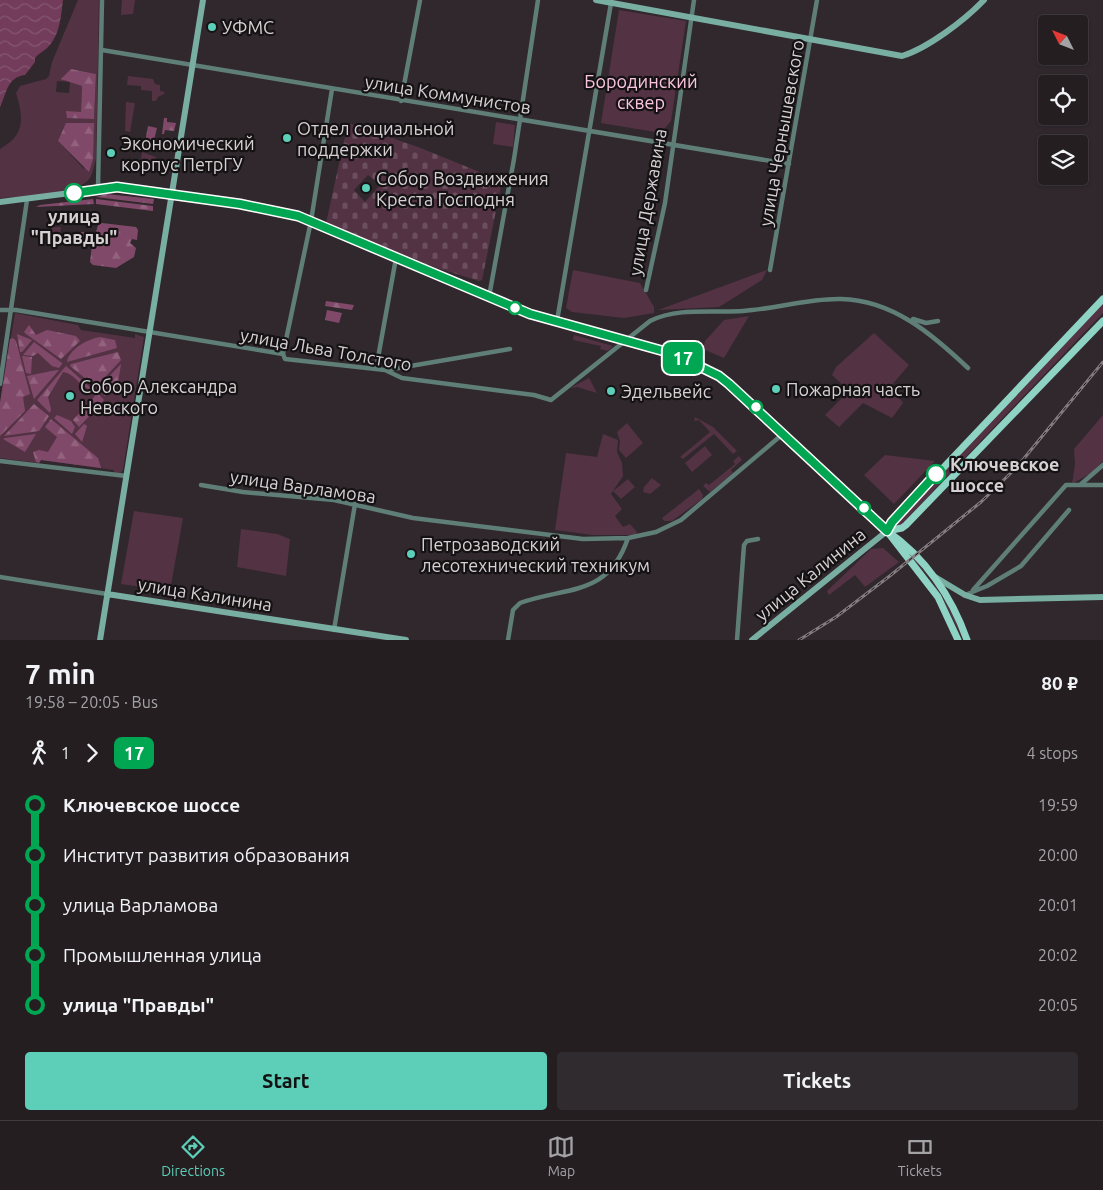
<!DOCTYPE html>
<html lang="en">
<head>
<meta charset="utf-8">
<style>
  body { margin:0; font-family:Ubuntu,sans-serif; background:#302b2e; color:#f1f3f6; height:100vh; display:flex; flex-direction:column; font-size:19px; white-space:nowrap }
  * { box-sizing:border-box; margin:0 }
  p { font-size:16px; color:#a3a2a5 }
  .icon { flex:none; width:28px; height:28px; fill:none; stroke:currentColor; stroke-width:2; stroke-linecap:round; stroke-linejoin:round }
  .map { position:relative; height:640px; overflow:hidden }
  .details { display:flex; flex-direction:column; background:#241e21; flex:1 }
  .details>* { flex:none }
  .badge { padding:0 10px; border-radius:8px; font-size:18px; line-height:32px }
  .needle { width:32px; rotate:312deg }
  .controls { position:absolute; left:1038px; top:15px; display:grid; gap:10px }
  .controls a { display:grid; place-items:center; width:50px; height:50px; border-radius:5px; background:#241e21; box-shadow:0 1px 4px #0004,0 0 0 1px #413c3f; font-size:25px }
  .map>.badge { position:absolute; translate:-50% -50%; box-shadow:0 0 0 2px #fff }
  .legs { display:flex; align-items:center; gap:8px; height:55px; padding:0 25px; font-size:16px }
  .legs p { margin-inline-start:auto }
  .head { display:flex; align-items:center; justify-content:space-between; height:85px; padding:0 25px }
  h1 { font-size:28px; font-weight:700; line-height:38px }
  .action { display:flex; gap:10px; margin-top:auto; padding:10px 25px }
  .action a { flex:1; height:58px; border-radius:5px; background:#5dceb8; color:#111; font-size:20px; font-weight:700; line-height:58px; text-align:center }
  .action a+a { background:#302b2e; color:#f1f3f6 }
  ul { padding:0 25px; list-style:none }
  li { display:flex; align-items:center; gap:18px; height:50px; font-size:19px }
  li i { display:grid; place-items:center; width:8px; height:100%; margin:0 6px; background:currentColor }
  li i::after { content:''; width:12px; height:12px; margin:-6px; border:4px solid; border-radius:50%; background:#241e21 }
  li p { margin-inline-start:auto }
  li:first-child i { background:linear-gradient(#0000 50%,currentColor 0) }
  li:last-child i { background:linear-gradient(currentColor 50%,#0000 0) }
  .dock { display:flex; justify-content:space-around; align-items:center; height:70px; border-top:1px solid #413c3f; background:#241e21; font-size:14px; color:#a3a2a5 }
  .dock a { display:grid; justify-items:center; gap:2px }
  .dock .on { color:#5dceb8 }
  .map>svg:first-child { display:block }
  .green { fill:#533244; fill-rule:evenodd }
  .forest { fill:url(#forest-firs) }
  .cemetery { fill:url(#cemetery-stones); fill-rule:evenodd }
  .water { fill:url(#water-waves) }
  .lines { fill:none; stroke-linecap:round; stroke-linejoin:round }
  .street { stroke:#5e7e77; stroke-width:4.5 }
  .secondary { stroke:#79aea2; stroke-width:6 }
  .primary { stroke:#8ed3c4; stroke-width:7 }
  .rail-casing { stroke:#847d80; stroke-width:3 }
  .rail { stroke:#151214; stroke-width:1; stroke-dasharray:4; stroke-linecap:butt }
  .line-1-casing { stroke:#fff; stroke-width:11 }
  .line-1 { stroke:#00a651; stroke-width:8 }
  .poi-dot { fill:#5dceb8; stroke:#151214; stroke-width:2 }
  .stop-1-dot { fill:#fff; stroke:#00a651; stroke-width:2.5 }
  .labels { text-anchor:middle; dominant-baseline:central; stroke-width:4.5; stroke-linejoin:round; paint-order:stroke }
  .poi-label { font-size:18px; fill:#d6d0d3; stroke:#151214; text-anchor:start }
  .park-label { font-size:18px; fill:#f9c4df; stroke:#151214 }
  .street-label { font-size:18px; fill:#d6d0d3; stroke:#151214 }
  .stop-label { font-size:18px; font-weight:bold; fill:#d6d0d3; stroke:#151214 }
</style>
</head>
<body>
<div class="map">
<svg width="1103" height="640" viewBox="0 0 1103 640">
  <defs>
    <pattern id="forest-firs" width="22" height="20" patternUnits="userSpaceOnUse" patternTransform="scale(1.25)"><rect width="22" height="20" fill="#814969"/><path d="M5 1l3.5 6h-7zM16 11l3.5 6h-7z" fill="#92627e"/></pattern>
    <pattern id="cemetery-stones" width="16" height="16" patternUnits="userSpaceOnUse" patternTransform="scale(1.25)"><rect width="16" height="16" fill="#533244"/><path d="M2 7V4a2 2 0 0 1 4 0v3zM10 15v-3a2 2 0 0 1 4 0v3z" fill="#6b4f5e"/></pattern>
    <pattern id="water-waves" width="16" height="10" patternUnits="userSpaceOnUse" patternTransform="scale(1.25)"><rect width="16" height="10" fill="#723c5a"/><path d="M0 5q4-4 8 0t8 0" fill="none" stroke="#855771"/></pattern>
  </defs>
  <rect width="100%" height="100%" fill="#30282c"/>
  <path class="green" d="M 78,0 L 99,0 L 96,159 C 94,165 93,173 90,178 C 77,196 21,197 0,198 L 0,149 C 25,135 24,119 16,93 L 20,86 L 46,79 L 49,76 L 52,62 ZM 71,69 L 96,74 L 94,119 L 81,113 L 82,86 L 75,82 ZM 57,81 L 70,82 L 69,93 L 56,92 ZM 94,123 L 84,169 L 58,141 Z
    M 122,0 L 135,0 L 133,14 L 121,15 Z
    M 619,10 L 686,21 L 671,121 L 661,133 L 601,123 Z
    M 128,76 L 153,79 L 155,84 L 160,85 L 160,91 L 165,92 L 164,94 L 158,97 L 156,101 L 152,101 L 152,91 L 141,90 L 141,86 L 127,85 Z
    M 126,102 L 135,103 L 130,132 L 125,131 Z
    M 496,122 L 515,125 L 513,147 L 493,144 Z
    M 142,152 L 156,157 L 154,167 L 140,165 Z
    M 52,227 L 61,227 L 60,236 L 48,235 Z
    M 573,270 L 640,283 L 654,307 L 654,313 L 624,318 L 572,312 L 566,308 Z
    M 767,270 L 762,280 L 719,307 L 658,310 Z
    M 1103,304 L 1103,313 L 1079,338 L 900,526 L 895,527 L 896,521 Z
    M 15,313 L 78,325 L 81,330 L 135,338 L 135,334 L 144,337 L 123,470 L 120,474 L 114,473 L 114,470 L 41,460 L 39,463 L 0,458 L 0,403 Z
    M 749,316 L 724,358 L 703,349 L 705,341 L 724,320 Z
    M 874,333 L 909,365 L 891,386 L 903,403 L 892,418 L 863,403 L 839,427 L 825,415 L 849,391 L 832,375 L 836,367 Z
    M 574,335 L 613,346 L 608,351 L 600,349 L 601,346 L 573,340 Z
    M 589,378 L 597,393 L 577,387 L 570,388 Z
    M 1103,415 L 1103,461 L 1091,473 L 1072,484 L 1075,464 L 1074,449 Z
    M 695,417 L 713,427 L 737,451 L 733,454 L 714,434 L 683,459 L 680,457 L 710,432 L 699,420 L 694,421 Z
    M 627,423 L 643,443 L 626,458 L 619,450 L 620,441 L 617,432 Z
    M 603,434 L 618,440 L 617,452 L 622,463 L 623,476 L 611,494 L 622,509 L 615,516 L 623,527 L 630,524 L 637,532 L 636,535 L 593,535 L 555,530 L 566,453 L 597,457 Z
    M 705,446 L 712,455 L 692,472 L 685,463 Z
    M 885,455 L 935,461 L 894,504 L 864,475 Z
    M 739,456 L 742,460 L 731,470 L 733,473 L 710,492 L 703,486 L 706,483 L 709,485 L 735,464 L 733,461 Z
    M 652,478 L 661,485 L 650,494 L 643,492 L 644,487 Z
    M 628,479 L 635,487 L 621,499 L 613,491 Z
    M 699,489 L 703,495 L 702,499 L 672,521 L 664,521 L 662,518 Z
    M 134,511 L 183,518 L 170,591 L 121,584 Z
    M 241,529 L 277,534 L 290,539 L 286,576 L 237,567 Z
    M 883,548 L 899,562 L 865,587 L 855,575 L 829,595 L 827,591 L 871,549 Z
    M 906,549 C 930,577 952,605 963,640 L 943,599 L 929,578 L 905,550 Z"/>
  <path class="forest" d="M 71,69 L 96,74 L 94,119 L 67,118 L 66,111 L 81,112 L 82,86 L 61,79 Z
    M 164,118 L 167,118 L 167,122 L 176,123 L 174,131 L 165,130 L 164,134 L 162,134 Z
    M 66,123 L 94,123 L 93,159 L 89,172 L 58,141 Z
    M 148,126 L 157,128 L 154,140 L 151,144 L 145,142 Z
    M 106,194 L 154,199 L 153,204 L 96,197 Z
    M 93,199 L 94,204 L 36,207 L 40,205 Z
    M 96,199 L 153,206 L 153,211 L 96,204 Z
    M 102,223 L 136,227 L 138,230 L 137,240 L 132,239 L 130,243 L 136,248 L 134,257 L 116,268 L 93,265 L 90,262 L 92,245 L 103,242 L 104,237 L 89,234 L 88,238 L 81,237 L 81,232 L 96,232 L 98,225 Z
    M 326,301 L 354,305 L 352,310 L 325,306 Z
    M 327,310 L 342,313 L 339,323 L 325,320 Z
    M 29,325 L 36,335 L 47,330 L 76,336 L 80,341 L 61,359 L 26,334 L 24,332 Z
    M 17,334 L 32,340 L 22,352 L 20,352 Z
    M 100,337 L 115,340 L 117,348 L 67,362 C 69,349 88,339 100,337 Z
    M 13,338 L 16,341 L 30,394 L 23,397 L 25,411 L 0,436 L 0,403 L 10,339 Z
    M 34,342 L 62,363 L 62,364 L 59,368 L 52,366 L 38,353 L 33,356 L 23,355 Z
    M 118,352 L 121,360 L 96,387 L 70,366 L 71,364 Z
    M 22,356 L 32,357 L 31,374 L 26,373 Z
    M 121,364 L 118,383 L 105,396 L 97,389 Z
    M 66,366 L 93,390 C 81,389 76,374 63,372 L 48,397 L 51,409 L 50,413 L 37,400 Z
    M 57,370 L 59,370 L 34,399 L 27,376 Z
    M 96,392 L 104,400 L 79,427 L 73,420 L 95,396 L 94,394 Z
    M 34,404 L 49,416 L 39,431 L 4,436 Z
    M 57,415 L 71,421 L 75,427 L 72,434 L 54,418 Z
    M 51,419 L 98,458 L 101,468 L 41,460 L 39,463 L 36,462 L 33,452 L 39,450 L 48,452 L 57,437 L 45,427 Z
    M 84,424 L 87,426 L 82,442 L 75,434 Z
    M 36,434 L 25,452 L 3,439 L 5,438 Z"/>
  <path class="cemetery" d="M 348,123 L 418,147 L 502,181 L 482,280 L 479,281 L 437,268 L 326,223 ZM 368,175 L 380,185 L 365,202 L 354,190 Z"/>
  <path class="water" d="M 0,0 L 63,0 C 61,16 60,35 48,47 C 44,51 39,53 35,58 L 35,62 L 25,75 C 7,77 7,93 0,107 Z"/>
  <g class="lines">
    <path class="street" d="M 102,50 L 789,164
      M 401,101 L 420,0
      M 98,188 L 102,0
      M 770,270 L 817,0
      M 646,290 L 665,203 L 694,0
      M 489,297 L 514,159 L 538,0
      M 0,310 L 16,310 L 283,354 L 285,359 L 385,370 L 402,378 L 534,395 L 551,400 L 650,321 C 678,307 713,313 743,311 C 775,309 809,298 841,299 C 893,300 933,335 968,368
      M 913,319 L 926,323 L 938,321
      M 557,321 L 611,3
      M 283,354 L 311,221 L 332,89
      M 376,369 L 396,258
      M 387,370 L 510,349
      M 0,384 L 27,200
      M 0,461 L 126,476
      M 201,485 L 243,492 L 334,500 L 413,518 L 583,539 L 628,538 L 656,532 L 681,520 L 784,433
      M 1081,485 L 1103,485
      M 0,577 L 107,594
      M 973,590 L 1066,485 L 1080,485 L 1103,465
      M 965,595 L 987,586 L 1021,566 L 1069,510
      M 334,630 L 355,504
      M 508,640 L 513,610 L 520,603 C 568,586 608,597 628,538
      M 737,640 L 744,545 L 747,541 L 758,539"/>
    <path class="secondary" d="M 596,0 L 902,56 C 928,48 965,20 984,0
      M 0,202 L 117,187 L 284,212 L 298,215 L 530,314 L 674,354 L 719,376 L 746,398 L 887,531 L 752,640
      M 935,577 L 965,595 L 980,600 L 1103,597
      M 107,594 L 406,640
      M 100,640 L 203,0"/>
    <path class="primary" d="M 887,531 L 892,522 L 1103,299
      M 887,531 L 902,528 L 906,525 L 1103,321
      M 887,531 C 925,557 952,597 967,640
      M 890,535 L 938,597 L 958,640"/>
    <g class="rail-casing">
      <path id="rail" d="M 799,640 L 836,617 L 891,575 L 981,502 L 1017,467 L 1103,362"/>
    </g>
    <use href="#rail" class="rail"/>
  </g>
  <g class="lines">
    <g class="line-1-casing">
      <path id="line-1" d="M 74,193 L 117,187 L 240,204 L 298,216 L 530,314 L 674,354 L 719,376 L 729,384 L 887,531 L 892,522 L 936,474"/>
    </g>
    <use href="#line-1" class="line-1"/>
  </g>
  <g class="poi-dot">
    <circle cx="212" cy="27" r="5"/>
    <circle cx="287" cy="138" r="5"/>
    <circle cx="111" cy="153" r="5"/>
    <circle cx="366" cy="188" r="5"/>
    <circle cx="776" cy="389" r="5"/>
    <circle cx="611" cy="391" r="5"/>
    <circle cx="70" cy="396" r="5"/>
    <circle cx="411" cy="554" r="5"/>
  </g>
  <g class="stop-1-dot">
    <circle cx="74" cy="193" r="9"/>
    <circle cx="515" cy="308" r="6"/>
    <circle cx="756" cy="407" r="6"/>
    <circle cx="936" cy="474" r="9"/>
    <circle cx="864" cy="508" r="6"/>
  </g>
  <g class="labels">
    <g class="poi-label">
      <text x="222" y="27">УФМС</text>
      <text x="297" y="128">Отдел социальной<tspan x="297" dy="21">поддержки</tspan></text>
      <text x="121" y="143">Экономический<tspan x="121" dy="21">корпус ПетрГУ</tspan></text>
      <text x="376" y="178">Собор Воздвижения<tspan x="376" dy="21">Креста Господня</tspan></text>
      <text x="80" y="386">Собор Александра<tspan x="80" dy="21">Невского</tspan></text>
      <text x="786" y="389">Пожарная часть</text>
      <text x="621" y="391">Эдельвейс</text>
      <text x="421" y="544">Петрозаводский<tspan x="421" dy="21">лесотехнический техникум</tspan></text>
    </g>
    <g class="park-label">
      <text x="641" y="81">Бородинский<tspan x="641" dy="21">сквер</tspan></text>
    </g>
    <g class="street-label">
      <text transform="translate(448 94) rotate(9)">улица Коммунистов</text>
      <text transform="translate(781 133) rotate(-80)">улица Чернышевского</text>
      <text transform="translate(647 202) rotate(-80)">улица Державина</text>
      <text transform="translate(326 349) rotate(10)">улица Льва Толстого</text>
      <text transform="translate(303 486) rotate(8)">улица Варламова</text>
      <text transform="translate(810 574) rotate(-39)">улица Калинина</text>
      <text transform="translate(205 594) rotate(9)">улица Калинина</text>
    </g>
    <g class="stop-label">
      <text x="74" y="216">улица<tspan x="74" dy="21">"Правды"</tspan></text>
      <text x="950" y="464" text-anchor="start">Ключевское<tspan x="950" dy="21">шоссе</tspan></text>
    </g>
  </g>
</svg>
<div class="controls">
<a><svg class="needle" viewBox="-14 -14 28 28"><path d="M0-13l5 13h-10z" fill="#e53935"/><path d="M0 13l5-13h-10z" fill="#a3a2a5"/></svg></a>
<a><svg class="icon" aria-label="locate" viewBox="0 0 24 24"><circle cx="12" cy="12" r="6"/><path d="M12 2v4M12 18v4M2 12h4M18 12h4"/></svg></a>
<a><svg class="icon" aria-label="layers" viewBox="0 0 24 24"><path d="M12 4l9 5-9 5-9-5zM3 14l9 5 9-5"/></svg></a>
</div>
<b class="badge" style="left:683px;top:358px;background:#00a651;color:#fff">17</b>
</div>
<section class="details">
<div class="head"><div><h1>7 min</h1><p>19:58 – 20:05 · Bus</p></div><b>80 ₽</b></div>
<div class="legs"><svg class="icon" aria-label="walk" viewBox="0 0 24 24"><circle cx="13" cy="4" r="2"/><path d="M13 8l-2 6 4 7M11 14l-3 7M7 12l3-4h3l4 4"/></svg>1<svg class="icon" aria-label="forward" viewBox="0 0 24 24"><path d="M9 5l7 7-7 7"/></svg><b class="badge" style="background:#00a651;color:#fff">17</b><p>4 stops</p></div>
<ul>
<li><i style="color:#00a651"></i><b>Ключевское шоссе</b><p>19:59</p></li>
<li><i style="color:#00a651"></i><span>Институт развития образования</span><p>20:00</p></li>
<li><i style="color:#00a651"></i><span>улица Варламова</span><p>20:01</p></li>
<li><i style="color:#00a651"></i><span>Промышленная улица</span><p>20:02</p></li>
<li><i style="color:#00a651"></i><b>улица &quot;Правды&quot;</b><p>20:05</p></li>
</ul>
<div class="action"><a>Start</a><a>Tickets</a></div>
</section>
<nav class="dock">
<a class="on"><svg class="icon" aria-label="directions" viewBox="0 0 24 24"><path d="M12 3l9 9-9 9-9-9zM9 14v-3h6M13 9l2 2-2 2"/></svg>Directions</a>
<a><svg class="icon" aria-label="map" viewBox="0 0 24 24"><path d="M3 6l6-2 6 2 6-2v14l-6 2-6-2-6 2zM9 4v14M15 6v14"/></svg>Map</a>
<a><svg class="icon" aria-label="tickets" viewBox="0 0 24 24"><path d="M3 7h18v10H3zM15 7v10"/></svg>Tickets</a>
</nav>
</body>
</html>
